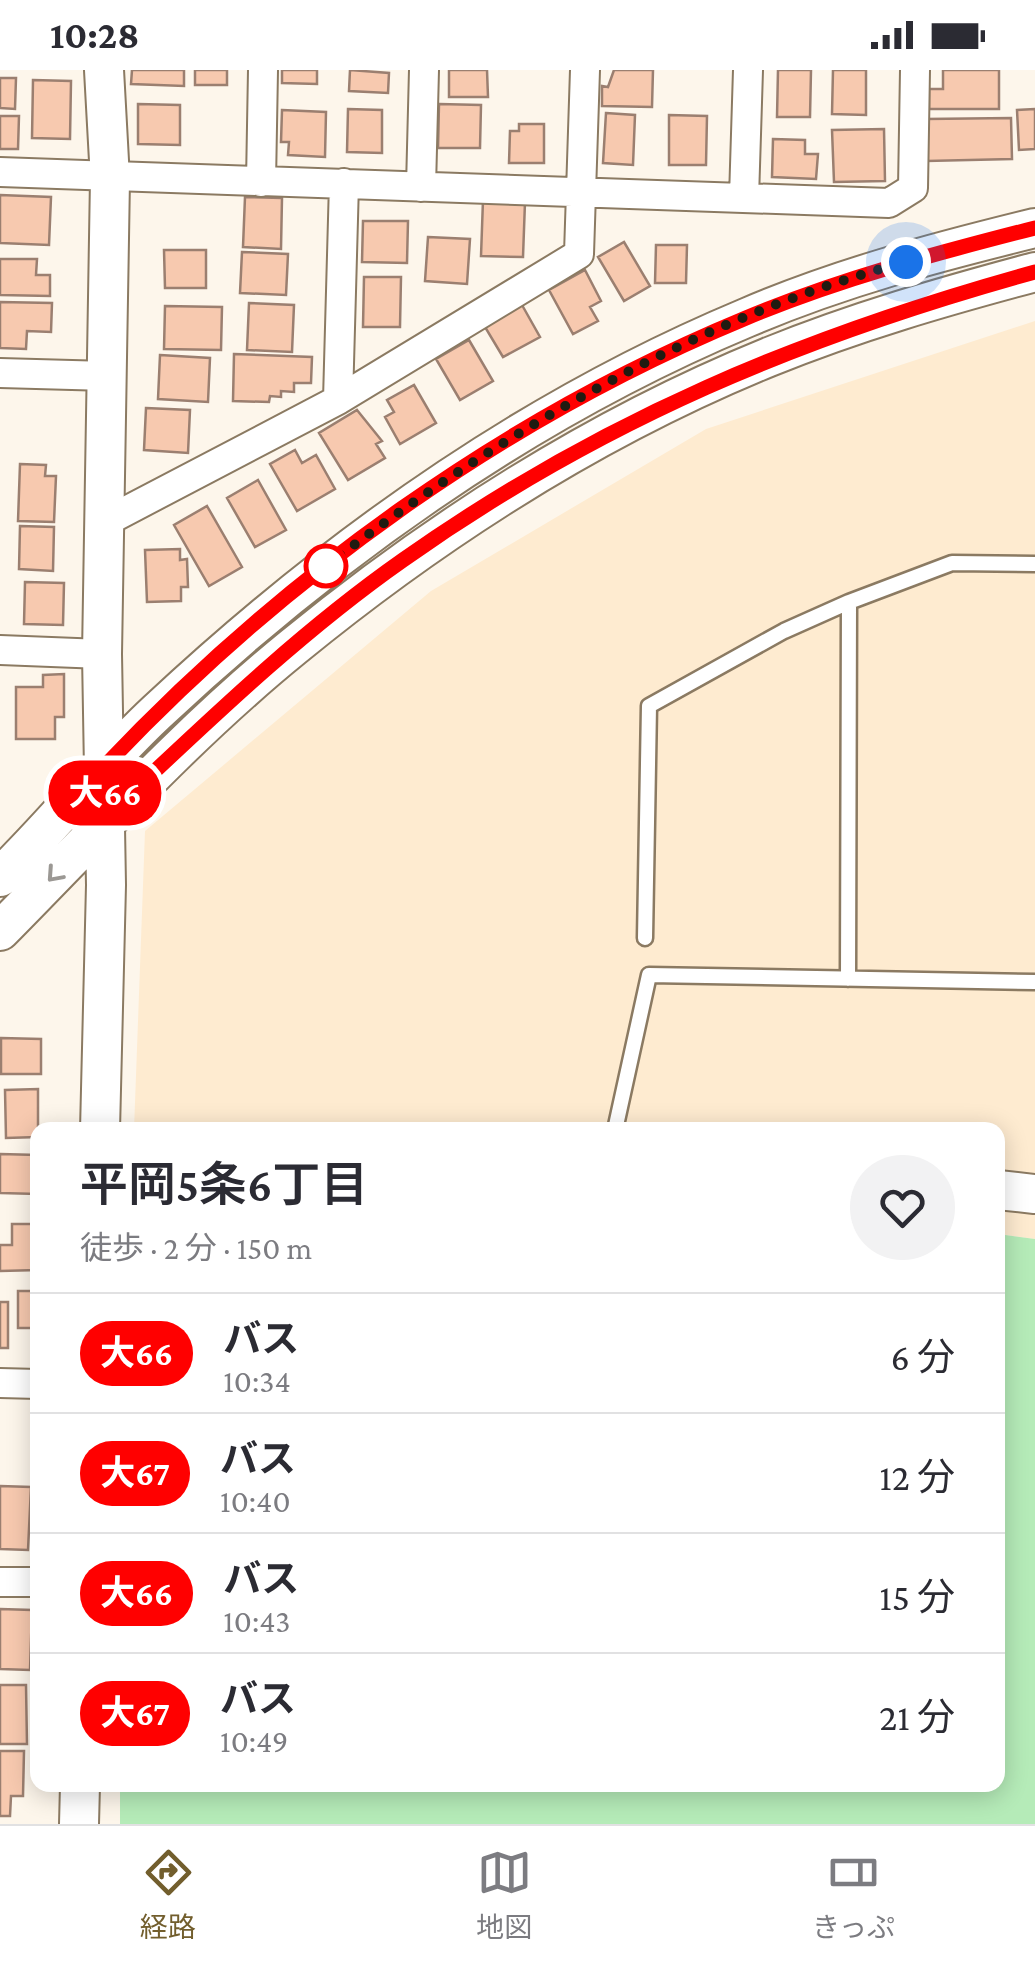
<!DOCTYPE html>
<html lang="ja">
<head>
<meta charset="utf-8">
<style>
  body { margin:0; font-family:"Crimson Pro","Noto Sans JP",serif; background:#f2f2f3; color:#2b2b33; height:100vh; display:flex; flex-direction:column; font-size:38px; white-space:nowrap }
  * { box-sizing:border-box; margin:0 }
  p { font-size:32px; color:#7c7c81 }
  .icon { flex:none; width:55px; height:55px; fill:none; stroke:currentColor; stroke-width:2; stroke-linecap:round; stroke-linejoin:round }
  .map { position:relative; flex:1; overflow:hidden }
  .sheet { position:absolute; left:30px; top:1052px; width:975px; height:670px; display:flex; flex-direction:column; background:#fff; border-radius:20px; box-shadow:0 5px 25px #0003 }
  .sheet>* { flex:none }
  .badge { padding:0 20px; border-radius:32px; font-size:35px; line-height:65px }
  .you { position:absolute; width:50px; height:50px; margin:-25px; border:8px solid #fff; border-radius:50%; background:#1a73e8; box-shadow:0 0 0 15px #1a73e833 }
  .map>.badge { position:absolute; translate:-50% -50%; box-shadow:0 0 0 5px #fff }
  .round { display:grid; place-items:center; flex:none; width:105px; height:105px; border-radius:52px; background:#f2f2f3 }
  .headline { display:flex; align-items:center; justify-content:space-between; height:170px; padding:0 50px }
  h1 { font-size:48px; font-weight:600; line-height:75px }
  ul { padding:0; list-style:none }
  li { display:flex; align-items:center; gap:30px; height:120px; padding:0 50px; border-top:2px solid #e1e1e2 }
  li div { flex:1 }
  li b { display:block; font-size:38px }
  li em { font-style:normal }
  li .badge { min-width:110px; font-weight:700; text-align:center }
  .status { display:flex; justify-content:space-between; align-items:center; height:70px; padding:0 50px; background:#fff; direction:ltr }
  .status svg { height:28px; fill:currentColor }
  .tabs { display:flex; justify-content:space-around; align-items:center; height:140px; border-top:2px solid #e1e1e2; background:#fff; font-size:28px; color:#7c7c81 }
  .tabs a { display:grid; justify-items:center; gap:5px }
  .tabs .current { color:#725e2d }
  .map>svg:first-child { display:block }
  .built { fill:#feebd0 }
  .green { fill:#b5ebb8 }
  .building { fill:#f7c9af; stroke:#9b7f70; stroke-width:2.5 }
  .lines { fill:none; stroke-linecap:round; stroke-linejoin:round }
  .lane-casing { stroke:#8b7a62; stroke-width:19 }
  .street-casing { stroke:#8b7a62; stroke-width:32 }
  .secondary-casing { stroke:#8b7a62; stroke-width:42 }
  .lane { stroke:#fff; stroke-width:14 }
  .street { stroke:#fff; stroke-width:28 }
  .secondary { stroke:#fff; stroke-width:38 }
  .oneway { stroke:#9b9894 }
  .line-casing { stroke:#fff; stroke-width:22 }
  .line { stroke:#f00; stroke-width:15 }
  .walk { stroke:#211b11; stroke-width:10; stroke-dasharray:0 18 }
  .stop-dot { fill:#fff; stroke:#f00; stroke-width:5 }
</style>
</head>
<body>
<div class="status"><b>10:28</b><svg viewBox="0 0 49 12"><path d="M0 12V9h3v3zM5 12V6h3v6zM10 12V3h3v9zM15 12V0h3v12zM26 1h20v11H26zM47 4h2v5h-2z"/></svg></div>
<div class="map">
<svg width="1035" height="1754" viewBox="0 0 1035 1754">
  <rect width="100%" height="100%" fill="#fdf6eb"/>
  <path class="built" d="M 1035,251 L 1035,1169 L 998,1164 L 998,1060 L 134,1060 L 145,761 L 431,521 L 706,359 Z"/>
  <path class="green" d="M 998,1164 L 1035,1169 L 1035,1754 L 120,1754 L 120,1715 L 998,1715 Z"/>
  <path class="building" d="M 132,0 L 184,0 L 184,16 L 131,14 Z
    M 195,0 L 227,0 L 227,15 L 195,15 Z
    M 282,0 L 317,0 L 317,14 L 282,13 Z
    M 350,0 L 389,3 L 388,23 L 349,21 Z
    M 449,0 L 487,0 L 488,27 L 449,27 Z
    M 614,0 L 653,0 L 652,37 L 602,36 L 602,16 L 608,17 Z
    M 778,0 L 811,0 L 810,47 L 777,47 Z
    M 833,0 L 866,0 L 866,45 L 832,44 Z
    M 943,0 L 999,0 L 999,39 L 929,39 L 929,19 L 943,19 Z
    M 0,8 L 16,8 L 15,39 L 0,38 Z
    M 33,10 L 71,11 L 70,69 L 32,68 Z
    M 138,34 L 180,35 L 180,75 L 138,74 Z
    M 439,34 L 481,35 L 480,78 L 438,78 Z
    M 348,39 L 382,40 L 382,83 L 347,82 Z
    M 1035,39 L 1035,79 L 1019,80 L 1017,40 Z
    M 282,40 L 326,42 L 325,87 L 288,85 L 289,72 L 281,72 Z
    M 606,43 L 635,45 L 633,95 L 603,93 Z
    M 669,45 L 707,46 L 706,95 L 669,95 Z
    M 0,46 L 19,46 L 18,79 L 0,79 Z
    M 1011,48 L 1012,89 L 927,91 L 926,49 Z
    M 519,54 L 544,54 L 544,93 L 509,93 L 510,61 L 519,61 Z
    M 884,59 L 885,111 L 834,112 L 832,60 Z
    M 773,69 L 805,70 L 805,84 L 818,84 L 816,109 L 772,107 Z
    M 0,125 L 51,127 L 49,175 L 0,173 Z
    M 245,127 L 282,128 L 281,179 L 243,177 Z
    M 483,130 L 525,132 L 523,187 L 481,186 Z
    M 363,151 L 408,151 L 407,193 L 362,192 Z
    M 428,167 L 470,169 L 467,214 L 425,211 Z
    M 624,172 L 650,216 L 624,231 L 598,187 Z
    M 656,175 L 687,175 L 686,213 L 655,213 Z
    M 164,180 L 206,180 L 206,218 L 165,218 Z
    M 242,182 L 288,184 L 286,225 L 240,223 Z
    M 0,189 L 37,189 L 36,205 L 50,205 L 50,226 L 0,225 Z
    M 585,200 L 601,231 L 590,237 L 598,251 L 573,264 L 549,220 Z
    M 364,207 L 401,207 L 400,257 L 363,257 Z
    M 0,232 L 52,233 L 51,262 L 27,261 L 26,279 L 0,278 Z
    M 249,233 L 294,235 L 292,282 L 247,280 Z
    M 522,235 L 540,267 L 503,287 L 485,257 Z
    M 165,236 L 222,237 L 221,280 L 164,279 Z
    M 469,270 L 493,311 L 460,330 L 436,289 Z
    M 234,284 L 312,287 L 311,313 L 294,313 L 294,322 L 281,321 L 281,327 L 270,326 L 269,332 L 233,331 Z
    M 160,285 L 210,288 L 208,332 L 158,329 Z
    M 414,315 L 436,353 L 400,374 L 385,347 L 394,342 L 387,330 Z
    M 146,338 L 190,340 L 188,383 L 144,380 Z
    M 357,340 L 382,371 L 376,374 L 385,388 L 348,410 L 319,363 Z
    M 295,380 L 302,393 L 316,385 L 335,419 L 297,441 L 270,394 Z
    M 20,394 L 46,395 L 45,406 L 56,406 L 54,452 L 18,451 Z
    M 258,410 L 286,460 L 255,477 L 227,428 Z
    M 207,436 L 242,497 L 209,516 L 174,455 Z
    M 20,456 L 54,457 L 53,501 L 19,499 Z
    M 180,479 L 180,490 L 187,489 L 188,517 L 181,517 L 181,531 L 147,532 L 145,480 Z
    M 25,512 L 64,513 L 63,555 L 24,554 Z
    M 64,604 L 64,647 L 55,647 L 55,669 L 16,669 L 16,617 L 43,617 L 43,605 Z
    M 1,968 L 41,969 L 41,1004 L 1,1004 Z
    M 38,1019 L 38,1067 L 6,1068 L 5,1020 Z
    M 0,1084 L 38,1085 L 38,1124 L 0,1123 Z
    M 12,1154 L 38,1154 L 38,1200 L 0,1201 L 0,1175 L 12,1175 Z
    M 18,1221 L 38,1221 L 38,1258 L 18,1258 Z
    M 0,1232 L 8,1232 L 8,1278 L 0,1278 Z
    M 0,1416 L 31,1417 L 28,1480 L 0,1479 Z
    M 0,1539 L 32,1540 L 30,1600 L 0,1599 Z
    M 0,1615 L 26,1615 L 27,1674 L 0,1674 Z
    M 0,1681 L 24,1681 L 23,1726 L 11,1726 L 10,1746 L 0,1746 Z"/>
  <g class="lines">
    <g class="lane-casing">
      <path id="lane" d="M 645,868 L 649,636 L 784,561 L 849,532
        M 848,909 L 849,532 L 952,493 L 1035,494
        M 615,1060 L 649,905 L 1035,912"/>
    </g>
    <g class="street-casing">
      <path id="street" d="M 0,102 L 889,133 L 913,118 L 915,0
        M 261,112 L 263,0
        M 421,117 L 424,0
        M 744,128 L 748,0
        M 0,303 L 108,306
        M 338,330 L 344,113
        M 107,451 L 338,330 L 579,184 L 585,0
        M 0,580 L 102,584
        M 0,1313 L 38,1314
        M 0,1512 L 38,1512"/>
    </g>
    <g class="secondary-casing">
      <path id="secondary" d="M 0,807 C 55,754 101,694 157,642 C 330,480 526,340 746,248 C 839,208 937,182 1035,158
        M 0,861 C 96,764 187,663 293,577 C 436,460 597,357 769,287 C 855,252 945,226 1035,202
        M 100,1060 L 106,815 L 102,584 L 110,109 L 104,0
        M 998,1120 L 1035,1124
        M 79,1754 L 80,1715"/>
    </g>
    <use href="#lane" class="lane"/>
    <use href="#street" class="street"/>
    <use href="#secondary" class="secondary"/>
  </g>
  <defs><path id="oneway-chevron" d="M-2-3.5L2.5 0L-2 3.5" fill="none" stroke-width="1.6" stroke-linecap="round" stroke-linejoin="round" transform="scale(2.5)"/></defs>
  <use class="oneway" href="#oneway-chevron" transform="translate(54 805) rotate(132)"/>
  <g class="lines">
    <g class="line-casing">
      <path id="line" d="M 1035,158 C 937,183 839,209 746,248 C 504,348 283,507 104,697 L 105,748 C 201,658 296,565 403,490 C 601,350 803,266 1035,202"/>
    </g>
    <use href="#line" class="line"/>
    <path class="walk" d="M 326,496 C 498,365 695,248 906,192"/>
  </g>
  <circle class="stop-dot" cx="326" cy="496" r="20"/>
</svg>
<div class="you" style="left:906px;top:192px"></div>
<b class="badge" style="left:105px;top:723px;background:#f00;color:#fff">大66</b>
<section class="sheet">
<div class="headline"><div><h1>平岡5条6丁目</h1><p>徒歩 · 2 分 · 150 m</p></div><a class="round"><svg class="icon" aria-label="heart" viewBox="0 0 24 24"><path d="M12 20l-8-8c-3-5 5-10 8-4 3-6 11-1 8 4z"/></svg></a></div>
<ul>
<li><span class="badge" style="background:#f00;color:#fff">大66</span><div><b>バス</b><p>10:34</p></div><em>6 分</em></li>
<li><span class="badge" style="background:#f00;color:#fff">大67</span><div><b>バス</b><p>10:40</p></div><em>12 分</em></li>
<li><span class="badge" style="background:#f00;color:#fff">大66</span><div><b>バス</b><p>10:43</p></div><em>15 分</em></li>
<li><span class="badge" style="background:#f00;color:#fff">大67</span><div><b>バス</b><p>10:49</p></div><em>21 分</em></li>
</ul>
</section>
</div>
<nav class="tabs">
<a class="current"><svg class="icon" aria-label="directions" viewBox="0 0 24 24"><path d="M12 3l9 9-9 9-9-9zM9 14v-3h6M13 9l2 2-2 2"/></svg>経路</a>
<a><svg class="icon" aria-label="map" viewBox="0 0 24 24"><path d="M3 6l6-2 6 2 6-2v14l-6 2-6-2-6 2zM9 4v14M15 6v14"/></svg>地図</a>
<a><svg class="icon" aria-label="tickets" viewBox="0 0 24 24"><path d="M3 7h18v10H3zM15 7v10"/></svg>きっぷ</a>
</nav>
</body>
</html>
